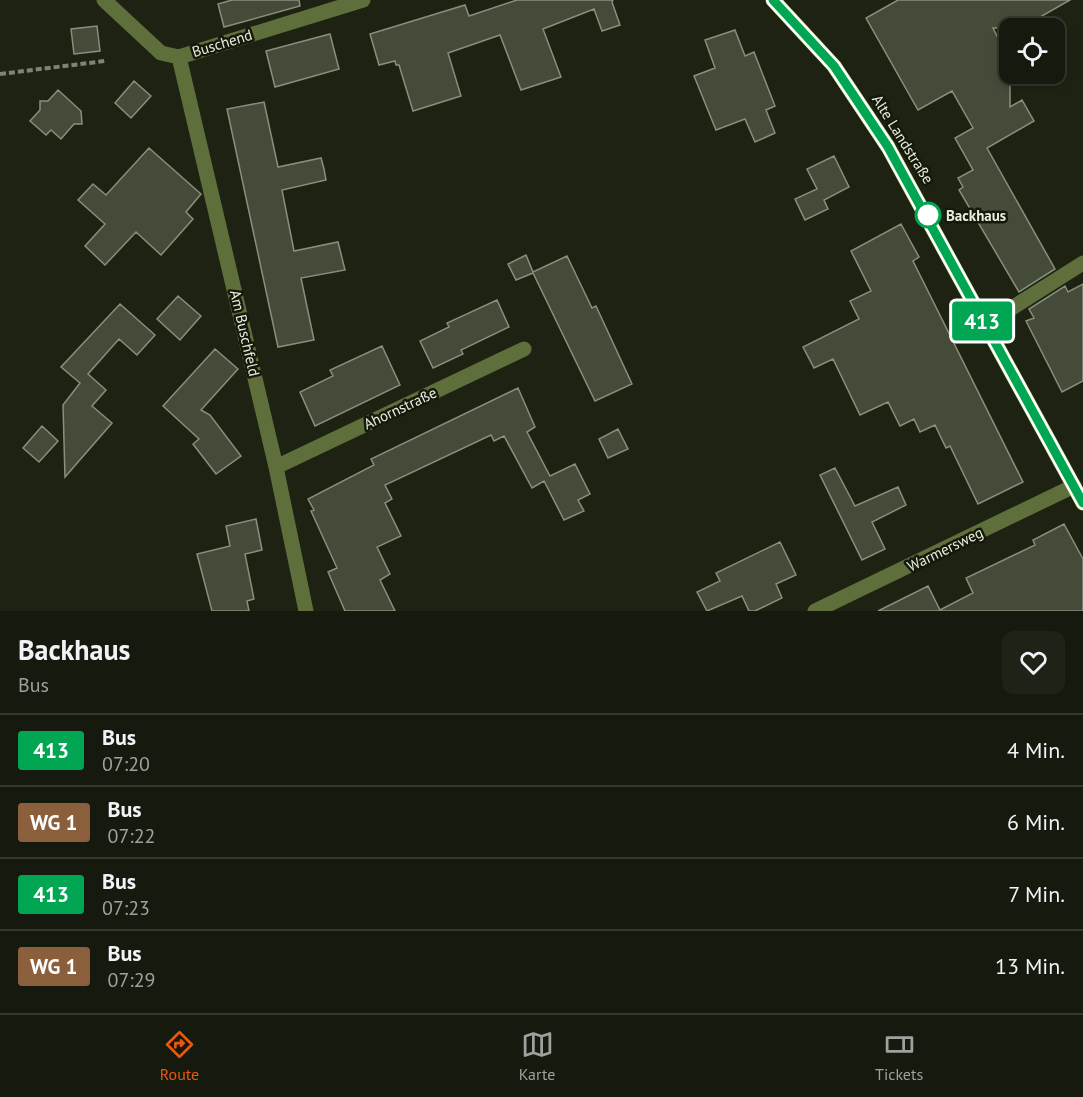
<!DOCTYPE html>
<html lang="de">
<head>
<meta charset="utf-8">
<style>
  body { margin:0; font-family:"PT Sans",sans-serif; background:#1f2317; color:#f1f3f6; height:100vh; display:flex; flex-direction:column; font-size:22px; white-space:nowrap }
  * { box-sizing:border-box; margin:0 }
  p { font-size:20px; color:#9ea19e }
  .icon { flex:none; width:33px; height:33px; fill:none; stroke:currentColor; stroke-width:2; stroke-linecap:round; stroke-linejoin:round }
  .map { position:relative; height:611px; overflow:hidden }
  .details { display:flex; flex-direction:column; background:#161a0e; flex:1 }
  .details>* { flex:none }
  .badge { padding:0 12px; border-radius:4px; font-size:21px; line-height:39px }
  .buttons { position:absolute; left:999px; top:18px; display:grid; gap:12px }
  .buttons a { display:grid; place-items:center; width:66px; height:66px; border-radius:12px; background:#161a0e; box-shadow:0 3px 9px #0003,0 0 0 2px #35382e; font-size:30px }
  .map>.badge { position:absolute; translate:-50% -50%; box-shadow:0 0 0 3px #fff }
  .round { display:grid; place-items:center; flex:none; width:63px; height:63px; border-radius:12px; background:#1f2317 }
  .summary { display:flex; align-items:center; justify-content:space-between; height:102px; padding:0 18px }
  h1 { font-size:28px; font-weight:700; line-height:45px }
  ul { padding:0; list-style:none }
  li { display:flex; align-items:center; gap:18px; height:72px; padding:0 18px; border-top:2px solid #35382e }
  li div { flex:1 }
  li b { display:block; font-size:22px }
  li em { font-style:normal }
  li .badge { min-width:66px; font-weight:700; text-align:center }
  .dock { display:flex; justify-content:space-around; align-items:center; height:84px; border-top:2px solid #35382e; background:#161a0e; font-size:16px; color:#9ea19e }
  .dock a { display:grid; justify-items:center; gap:3px }
  .dock .on { color:#ea580c }
  .map>svg:first-child { display:block }
  .building { fill:#444b39; stroke:#88907c; stroke-width:1.5 }
  .lines { fill:none; stroke-linecap:round; stroke-linejoin:round }
  .path { stroke:#808477; stroke-width:4; stroke-dasharray:6 3; stroke-linecap:butt }
  .minor { stroke:#5e6f3c; stroke-width:15 }
  .major { stroke:#9cbf50; stroke-width:15 }
  .line-casing { stroke:#fff; stroke-width:14 }
  .line { stroke:#00a651; stroke-width:9 }
  .stop-dot { fill:#fff; stroke:#00a651; stroke-width:3 }
  .labels { text-anchor:middle; dominant-baseline:central; stroke-width:5; stroke-linejoin:round; paint-order:stroke }
  .street-label { font-size:15px; fill:#e8ece1; stroke:#141909 }
  .stop-label { font-size:15px; font-weight:bold; fill:#e8ece1; stroke:#141909; text-anchor:start }
</style>
</head>
<body>
<div class="map">
<svg width="1083" height="611" viewBox="0 0 1083 611">
  <rect width="100%" height="100%" fill="#1d2212"/>
  <path class="building" d="M 232,0 L 299,0 L 300,6 L 224,27 L 218,4 Z
    M 517,0 L 613,0 L 612,2 L 620,25 L 602,31 L 594,9 L 543,29 L 561,77 L 521,90 L 500,35 L 448,53 L 461,96 L 413,111 L 399,65 L 396,65 L 395,61 L 379,65 L 370,34 L 465,5 L 469,16 Z
    M 898,0 L 1070,0 L 1021,28 L 993,28 L 1010,62 L 1010,107 L 1022,100 L 1034,121 L 987,148 L 1055,269 L 1019,292 L 959,190 L 963,187 L 958,178 L 973,170 L 955,138 L 973,128 L 952,91 L 918,110 L 866,18 Z
    M 97,26 L 100,51 L 74,54 L 71,29 Z
    M 735,30 L 745,56 L 754,52 L 775,106 L 766,110 L 775,133 L 755,142 L 745,119 L 716,130 L 694,76 L 715,68 L 705,40 Z
    M 330,34 L 339,69 L 275,87 L 266,51 Z
    M 134,81 L 151,96 L 131,118 L 115,103 Z
    M 58,90 L 81,111 L 82,124 L 74,124 L 61,139 L 51,130 L 46,135 L 30,121 L 40,110 L 40,101 L 48,101 Z
    M 264,102 L 278,167 L 321,158 L 324,169 L 326,180 L 282,190 L 294,251 L 338,242 L 345,270 L 301,278 L 314,340 L 278,347 L 227,109 Z
    M 149,148 L 201,194 L 186,212 L 193,219 L 161,255 L 136,232 L 105,265 L 85,246 L 105,224 L 78,200 L 93,184 L 106,195 Z
    M 834,156 L 849,187 L 824,200 L 828,209 L 805,220 L 795,199 L 817,189 L 807,169 Z
    M 901,224 L 919,257 L 913,261 L 1023,482 L 978,504 L 950,446 L 946,448 L 935,425 L 920,432 L 914,419 L 900,426 L 888,402 L 860,415 L 833,359 L 814,368 L 803,347 L 859,319 L 850,301 L 871,291 L 851,251 Z
    M 526,255 L 533,272 L 567,256 L 592,308 L 596,306 L 632,384 L 595,401 L 533,273 L 516,280 L 508,264 Z
    M 1083,284 L 1083,381 L 1062,392 L 1026,321 L 1034,318 L 1029,309 L 1065,286 L 1068,292 Z
    M 178,296 L 201,316 L 180,340 L 157,319 Z
    M 497,300 L 509,327 L 461,350 L 463,354 L 433,368 L 420,341 L 449,327 L 447,323 Z
    M 120,304 L 155,335 L 137,355 L 119,339 L 88,374 L 106,390 L 92,406 L 112,423 L 65,477 L 63,405 L 80,383 L 61,367 Z
    M 382,346 L 400,385 L 315,426 L 300,392 L 333,376 L 330,370 Z
    M 215,349 L 238,369 L 201,410 L 210,415 L 241,456 L 216,474 L 193,444 L 199,439 L 163,406 Z
    M 518,388 L 535,427 L 527,432 L 550,476 L 575,464 L 590,494 L 578,500 L 584,511 L 564,520 L 544,481 L 532,488 L 504,436 L 494,441 L 491,435 L 385,485 L 392,499 L 385,503 L 401,536 L 377,547 L 390,574 L 380,580 L 395,611 L 345,611 L 328,572 L 337,568 L 311,511 L 314,510 L 308,499 L 374,465 L 371,459 Z
    M 42,426 L 58,441 L 39,462 L 23,448 Z
    M 618,429 L 628,449 L 608,458 L 599,439 Z
    M 835,468 L 855,506 L 898,487 L 906,505 L 872,522 L 885,549 L 862,560 L 820,475 Z
    M 256,519 L 262,550 L 245,554 L 254,599 L 247,601 L 249,611 L 212,611 L 197,554 L 230,546 L 226,526 Z
    M 1064,524 L 1083,559 L 1083,611 L 878,611 L 928,586 L 940,610 L 973,593 L 966,578 L 1035,545 L 1033,540 Z
    M 780,542 L 796,575 L 776,584 L 782,598 L 755,611 L 749,611 L 742,596 L 707,611 L 697,592 L 720,581 L 716,573 Z"/>
  <g class="lines">
    <path class="path" d="M 0,74 L 105,61"/>
    <path class="minor" d="M 104,0 L 161,53 L 179,57 L 363,0
      M 179,57 L 276,467 L 306,611
      M 985,325 L 1083,263
      M 276,467 L 524,349
      M 815,611 L 1074,486"/>
    <path class="major" d="M 773,0 L 834,66 L 888,147 L 1083,503"/>
  </g>
  <g class="lines">
    <g class="line-casing">
      <path id="line" d="M 773,0 L 834,66 L 888,147 L 1083,503"/>
    </g>
    <use href="#line" class="line"/>
  </g>
  <circle class="stop-dot" cx="928" cy="215" r="12"/>
  <g class="labels">
    <g class="street-label">
      <text transform="translate(222 43) rotate(-17)">Buschend</text>
      <text transform="translate(903 139) rotate(58)">Alte Landstraße</text>
      <text transform="translate(245 333) rotate(77)">Am Buschfeld</text>
      <text transform="translate(400 408) rotate(-25)">Ahornstraße</text>
      <text transform="translate(945 549) rotate(-26)">Warmersweg</text>
    </g>
    <g class="stop-label">
      <text x="946" y="215">Backhaus</text>
    </g>
  </g>
</svg>
<div class="buttons">
<a><svg class="icon" aria-label="locate" viewBox="0 0 24 24"><circle cx="12" cy="12" r="6"/><path d="M12 2v4M12 18v4M2 12h4M18 12h4"/></svg></a>
</div>
<b class="badge" style="left:982px;top:321px;background:#00a651;color:#fff">413</b>
</div>
<section class="details">
<div class="summary"><div><h1>Backhaus</h1><p>Bus</p></div><a class="round"><svg class="icon" aria-label="heart" viewBox="0 0 24 24"><path d="M12 20l-8-8c-3-5 5-10 8-4 3-6 11-1 8 4z"/></svg></a></div>
<ul>
<li><span class="badge" style="background:#00a651;color:#fff">413</span><div><b>Bus</b><p>07:20</p></div><em>4 Min.</em></li>
<li><span class="badge" style="background:#8b5e3c;color:#fff">WG 1</span><div><b>Bus</b><p>07:22</p></div><em>6 Min.</em></li>
<li><span class="badge" style="background:#00a651;color:#fff">413</span><div><b>Bus</b><p>07:23</p></div><em>7 Min.</em></li>
<li><span class="badge" style="background:#8b5e3c;color:#fff">WG 1</span><div><b>Bus</b><p>07:29</p></div><em>13 Min.</em></li>
</ul>
</section>
<nav class="dock">
<a class="on"><svg class="icon" aria-label="directions" viewBox="0 0 24 24"><path d="M12 3l9 9-9 9-9-9zM9 14v-3h6M13 9l2 2-2 2"/></svg>Route</a>
<a><svg class="icon" aria-label="map" viewBox="0 0 24 24"><path d="M3 6l6-2 6 2 6-2v14l-6 2-6-2-6 2zM9 4v14M15 6v14"/></svg>Karte</a>
<a><svg class="icon" aria-label="tickets" viewBox="0 0 24 24"><path d="M3 7h18v10H3zM15 7v10"/></svg>Tickets</a>
</nav>
</body>
</html>
